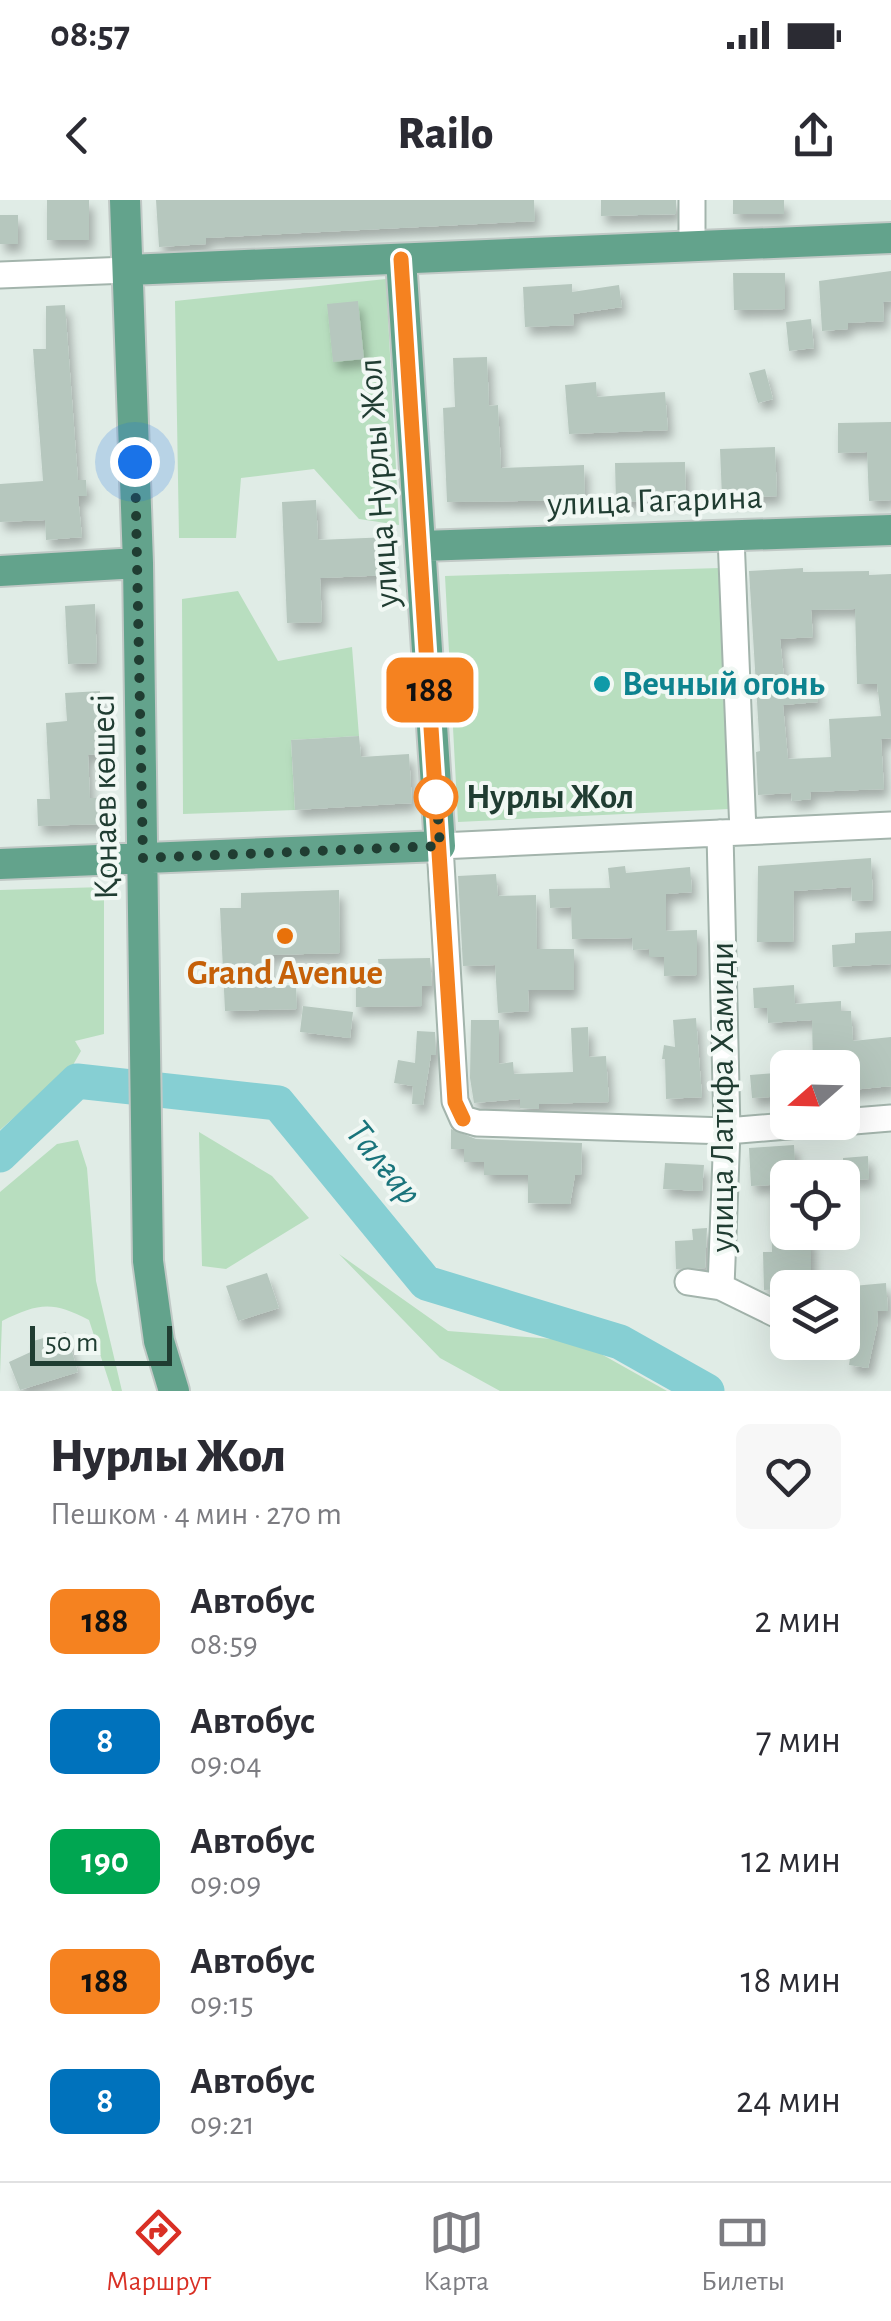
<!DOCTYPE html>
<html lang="ru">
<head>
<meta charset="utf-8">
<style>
  body { margin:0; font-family:"Alegreya Sans",sans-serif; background:#f7f7f7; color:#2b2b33; height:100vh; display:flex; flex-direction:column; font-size:38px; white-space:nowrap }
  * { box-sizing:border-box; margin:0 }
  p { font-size:32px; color:#7c7c81 }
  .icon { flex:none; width:55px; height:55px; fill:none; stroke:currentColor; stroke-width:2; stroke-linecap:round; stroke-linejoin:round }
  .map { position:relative; height:1191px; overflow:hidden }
  .drawer { display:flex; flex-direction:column; background:#fff; flex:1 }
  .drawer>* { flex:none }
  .badge { padding:0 20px; border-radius:15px; font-size:35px; line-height:65px }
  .needle { width:65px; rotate:250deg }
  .tools { position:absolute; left:770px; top:850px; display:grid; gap:20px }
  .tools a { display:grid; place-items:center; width:90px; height:90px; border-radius:15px; background:#fff; box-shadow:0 10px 40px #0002; font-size:50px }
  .scale { position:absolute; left:30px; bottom:25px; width:142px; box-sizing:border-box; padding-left:10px; border:5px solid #203d32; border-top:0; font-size:28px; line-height:35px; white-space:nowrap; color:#203d32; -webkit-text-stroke:8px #f1f8f4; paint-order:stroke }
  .you { position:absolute; width:50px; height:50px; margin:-25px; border:8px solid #fff; border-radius:50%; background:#1a73e8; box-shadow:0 0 0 15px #1a73e833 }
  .map>.badge { position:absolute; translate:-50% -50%; box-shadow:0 0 0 5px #fff }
  .round { display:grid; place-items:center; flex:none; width:105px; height:105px; border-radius:15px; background:#f7f7f7 }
  .summary { display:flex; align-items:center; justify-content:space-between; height:170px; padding:0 50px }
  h1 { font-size:48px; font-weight:800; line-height:75px }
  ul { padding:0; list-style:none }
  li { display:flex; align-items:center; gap:30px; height:120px; padding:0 50px }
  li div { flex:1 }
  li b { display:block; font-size:38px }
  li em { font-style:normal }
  li .badge { min-width:110px; font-weight:700; text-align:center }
  .status { display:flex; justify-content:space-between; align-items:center; height:70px; padding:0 50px; background:#fff; direction:ltr }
  .status svg { height:28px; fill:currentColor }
  header { display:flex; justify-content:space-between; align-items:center; height:130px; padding:0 50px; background:#fff; font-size:45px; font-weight:800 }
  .tabs { display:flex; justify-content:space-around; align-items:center; height:140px; border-top:2px solid #e1e1e2; background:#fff; font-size:28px; color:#7c7c81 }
  .tabs a { display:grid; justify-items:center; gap:5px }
  .tabs .active { color:#d93025 }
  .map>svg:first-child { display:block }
  .green { fill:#b8debf }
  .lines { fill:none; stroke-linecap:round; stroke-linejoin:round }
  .river { stroke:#86cfd3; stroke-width:35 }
  .building { fill:#b6c7be; fill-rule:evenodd; filter:url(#shadow) }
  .minor-casing { stroke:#a3b4ac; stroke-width:29 }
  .major-casing { stroke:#c1c9c6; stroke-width:34 }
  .minor { stroke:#fff; stroke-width:25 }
  .major { stroke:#63a38c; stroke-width:30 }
  .line-casing { stroke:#fff; stroke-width:22 }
  .line { stroke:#f58220; stroke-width:15 }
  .walk { stroke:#203d32; stroke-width:10; stroke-dasharray:0 18 }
  .culture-dot { fill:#0f9aa8; stroke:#f1f8f4; stroke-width:4 }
  .stop-dot { fill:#fff; stroke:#f58220; stroke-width:5 }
  .food-dot { fill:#e8710a; stroke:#f1f8f4; stroke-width:4 }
  .labels { text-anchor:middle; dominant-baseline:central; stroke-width:8; stroke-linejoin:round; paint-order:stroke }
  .street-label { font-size:35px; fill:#203d32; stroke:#f1f8f4 }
  .culture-label { font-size:35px; font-weight:bold; fill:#0d838f; stroke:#f1f8f4; text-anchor:start }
  .stop-label { font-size:35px; font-weight:bold; fill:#203d32; stroke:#f1f8f4; text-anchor:start }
  .food-label { font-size:35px; font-weight:bold; fill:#c56008; stroke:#f1f8f4 }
  .water-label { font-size:38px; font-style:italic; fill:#19747b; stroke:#f1f8f4 }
</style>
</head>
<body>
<div class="status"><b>08:57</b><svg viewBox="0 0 49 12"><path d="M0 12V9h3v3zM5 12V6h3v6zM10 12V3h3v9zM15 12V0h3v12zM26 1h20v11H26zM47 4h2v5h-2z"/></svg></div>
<header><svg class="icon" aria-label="back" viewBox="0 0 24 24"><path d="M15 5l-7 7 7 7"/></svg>Railo<svg class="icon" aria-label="share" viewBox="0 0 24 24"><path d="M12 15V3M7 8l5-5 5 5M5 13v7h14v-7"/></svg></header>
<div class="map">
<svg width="891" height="1191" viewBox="0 0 891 1191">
  <defs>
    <filter id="shadow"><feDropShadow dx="4.5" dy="8" stdDeviation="5" flood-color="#0004"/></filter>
  </defs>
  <rect width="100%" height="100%" fill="#e0ece6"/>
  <path class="green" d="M 386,79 L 399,325 L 359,319 L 314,269 L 241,278 L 236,338 L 179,338 L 175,101 Z
    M 720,368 L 729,609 L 458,622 L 445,376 Z
    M 238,391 L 278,461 L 352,447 L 359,536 L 291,540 L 295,610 L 183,614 L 182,399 Z
    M 104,687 L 104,834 L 75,841 L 81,851 L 73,865 L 0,930 L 0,690 Z
    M 199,932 L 272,976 L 309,1018 L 226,1069 L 202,1066 Z
    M 78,940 L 87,968 L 96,1081 L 122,1191 L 112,1191 L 89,1120 C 52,1101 39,1103 2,1121 L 0,1175 L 0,992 L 57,944 Z
    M 339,1054 L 448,1131 L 578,1141 L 667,1191 L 500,1191 L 440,1158 Z"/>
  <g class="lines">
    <path class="river" d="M 0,955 L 77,881 L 278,903 L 426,1083 L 620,1142 L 707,1191"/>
  </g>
  <path class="building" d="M 47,0 L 89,0 L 89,40 L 47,40 Z
    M 156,0 L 534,0 L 535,21 L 206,38 L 206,44 L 159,47 Z
    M 601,0 L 676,0 L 676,14 L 601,16 Z
    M 733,0 L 784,0 L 784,14 L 733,14 Z
    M 0,15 L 18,15 L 18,44 L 0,44 Z
    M 891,71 L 891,101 L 883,102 L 884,121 L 848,123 L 848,129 L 822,131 L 819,81 Z
    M 733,73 L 785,73 L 785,109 L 734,110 Z
    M 572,84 L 572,92 L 619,85 L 622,107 L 573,114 L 574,125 L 525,127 L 523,87 Z
    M 358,101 L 364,159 L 333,162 L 327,104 Z
    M 65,105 L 78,280 L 86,280 L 87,296 L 78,296 L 82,337 L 46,340 L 45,320 L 0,322 L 0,284 L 43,281 L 33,149 L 46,149 L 46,106 Z
    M 811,119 L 814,148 L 789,151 L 786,122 Z
    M 487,157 L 489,206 L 498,205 L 501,268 L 584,265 L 585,300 L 447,302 L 443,208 L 455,207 L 453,158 Z
    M 765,169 L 773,199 L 758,203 L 749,173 Z
    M 596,182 L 597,197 L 665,192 L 668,230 L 569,234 L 565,185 Z
    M 891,222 L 891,300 L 869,301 L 867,252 L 838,253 L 838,223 Z
    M 775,247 L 777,296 L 722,298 L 720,249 Z
    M 685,262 L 686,300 L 616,302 L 615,263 Z
    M 316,300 L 318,340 L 389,337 L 391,375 L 320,378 L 322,422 L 287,423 L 282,302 Z
    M 803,368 L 803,372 L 869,371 L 869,375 L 891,374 L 891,538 L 881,539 L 884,589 L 810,592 L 811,599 L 792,601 L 791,593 L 758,595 L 756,552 L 760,551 L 749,371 ZM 855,409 L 857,484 L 877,484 L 881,516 L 829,519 L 831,557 L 788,559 L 783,505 L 818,502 L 816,484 L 785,487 L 780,439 L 813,437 L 811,410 Z
    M 95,404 L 97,463 L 68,464 L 65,406 Z
    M 100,491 L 105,553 L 88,555 L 90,598 L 100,598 L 101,624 L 38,626 L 37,599 L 50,599 L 46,523 L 67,521 L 65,493 Z
    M 359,536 L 361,557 L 409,554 L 412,603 L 295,610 L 291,540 Z
    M 871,658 L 873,700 L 852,701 L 851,687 L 794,691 L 793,742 L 757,742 L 758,666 Z
    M 625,666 L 626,673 L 690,667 L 692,692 L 666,694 L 666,731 L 697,730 L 697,775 L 664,776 L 664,757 L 649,757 L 649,749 L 633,750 L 632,738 L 572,739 L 571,707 L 550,708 L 549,689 L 610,688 L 608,668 Z
    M 496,674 L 498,696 L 536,695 L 537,749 L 574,749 L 574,790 L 528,790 L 529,811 L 498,813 L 495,765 L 463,766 L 458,676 Z
    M 339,690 L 340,753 L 269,755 L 270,786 L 296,785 L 297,809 L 225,811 L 220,708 L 241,708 L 241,693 Z
    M 891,731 L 891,764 L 833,767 L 832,745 L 855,743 L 855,733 Z
    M 430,758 L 432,786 L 422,786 L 422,806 L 356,807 L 356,768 L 379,768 L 378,759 Z
    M 794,785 L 795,804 L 841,801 L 841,811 L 851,811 L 853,841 L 891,837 L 891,886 L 842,891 L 842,868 L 813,868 L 812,820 L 768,823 L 767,808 L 754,808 L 753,788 Z
    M 303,806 L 353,812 L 350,838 L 300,832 Z
    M 696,818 L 702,897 L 666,899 L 665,859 L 662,859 L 664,845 L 675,847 L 673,820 Z
    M 471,820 L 499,820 L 499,864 L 513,862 L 514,874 L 573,872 L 571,828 L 588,827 L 589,857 L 606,856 L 609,902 L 539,904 L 539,909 L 520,908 L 520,899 L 474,903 L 470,878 Z
    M 417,831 L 435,832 L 436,855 L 431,855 L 423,905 L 412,904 L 413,886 L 394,883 L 398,860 L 415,863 Z
    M 788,872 L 788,896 L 752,898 L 750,875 Z
    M 451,929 L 476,939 L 582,943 L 581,975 L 575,975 L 570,1004 L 528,1003 L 528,975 L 484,975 L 484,962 L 464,962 L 464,949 L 451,949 Z
    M 794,945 L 796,978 L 788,978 L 785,984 L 786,1037 L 811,1037 L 811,1088 L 764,1090 L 763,1052 L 772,1052 L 770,985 L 751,986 L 749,948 Z
    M 868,956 L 869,979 L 844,980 L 843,958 Z
    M 665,963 L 704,965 L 702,991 L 663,989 Z
    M 707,1028 L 705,1068 L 676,1069 L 675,1041 L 693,1040 L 692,1029 Z
    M 267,1073 L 279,1108 L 238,1121 L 226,1086 Z
    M 886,1083 L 888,1111 L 877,1111 L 878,1122 L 868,1168 L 849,1165 L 855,1126 L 853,1086 Z
    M 66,1132 L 78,1172 L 20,1190 L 9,1162 L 35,1150 L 33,1141 Z"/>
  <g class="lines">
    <g class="minor-casing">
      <path id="minor" d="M 692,0 L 692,47
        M 0,75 L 128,70
        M 731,337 L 743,632
        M 720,633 L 727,931 L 721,1087 L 788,1120
        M 835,922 L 727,931 L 477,923 L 463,919 L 455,901 L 440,646 L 891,625
        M 842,922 L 891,918
        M 688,1082 L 721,1087"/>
    </g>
    <g class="major-casing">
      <path id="major" d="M 125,0 L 138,363 L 148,1061 L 159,1141 L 174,1191
        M 128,70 L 891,38
        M 421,346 L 891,330
        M 0,371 L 138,363
        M 0,664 L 440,646 L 401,59"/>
    </g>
    <use href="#minor" class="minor"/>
    <use href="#major" class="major"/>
  </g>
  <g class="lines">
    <g class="line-casing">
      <path id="line" d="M 401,59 L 455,902 L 463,919"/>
    </g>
    <use href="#line" class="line"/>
    <path class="walk" d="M 135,262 L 143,658 L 440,646 L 436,590 L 436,597"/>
  </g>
  <circle class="culture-dot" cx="602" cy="484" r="10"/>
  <circle class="stop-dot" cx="436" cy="597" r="20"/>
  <circle class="food-dot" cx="285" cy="736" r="10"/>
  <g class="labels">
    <g class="street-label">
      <text transform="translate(379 283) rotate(-94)">улица Нурлы Жол</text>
      <text transform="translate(655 301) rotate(-2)">улица Гагарина</text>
      <text transform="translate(105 597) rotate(-91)">Қонаев көшесі</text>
      <text transform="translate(722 897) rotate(-90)">улица Латифа Хамиди</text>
    </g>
    <g class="culture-label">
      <text x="622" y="484">Вечный огонь</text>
    </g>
    <g class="stop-label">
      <text x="466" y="597">Нурлы Жол</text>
    </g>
    <g class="food-label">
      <text x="285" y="773">Grand Avenue</text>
    </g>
    <g class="water-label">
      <text transform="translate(383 963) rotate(51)">Талғар</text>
    </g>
  </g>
</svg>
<div class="tools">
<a><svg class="needle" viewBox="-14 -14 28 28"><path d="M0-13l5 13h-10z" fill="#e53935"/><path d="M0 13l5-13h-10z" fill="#7c7c81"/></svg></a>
<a><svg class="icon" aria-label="locate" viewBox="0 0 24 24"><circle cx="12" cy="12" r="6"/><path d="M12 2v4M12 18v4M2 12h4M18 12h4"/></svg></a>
<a><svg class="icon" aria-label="layers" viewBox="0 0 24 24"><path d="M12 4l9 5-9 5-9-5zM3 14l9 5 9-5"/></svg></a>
</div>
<div class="scale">50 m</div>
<div class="you" style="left:135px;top:262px"></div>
<b class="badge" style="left:430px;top:490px;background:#f58220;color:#111">188</b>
</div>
<section class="drawer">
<div class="summary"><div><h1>Нурлы Жол</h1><p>Пешком · 4 мин · 270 m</p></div><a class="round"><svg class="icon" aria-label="heart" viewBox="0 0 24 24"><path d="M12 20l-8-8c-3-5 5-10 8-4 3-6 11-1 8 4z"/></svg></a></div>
<ul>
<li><span class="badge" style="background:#f58220;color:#111">188</span><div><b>Автобус</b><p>08:59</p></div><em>2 мин</em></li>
<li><span class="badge" style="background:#0072bc;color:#fff">8</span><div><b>Автобус</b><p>09:04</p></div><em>7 мин</em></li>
<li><span class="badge" style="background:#00a651;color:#fff">190</span><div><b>Автобус</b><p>09:09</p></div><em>12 мин</em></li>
<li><span class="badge" style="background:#f58220;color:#111">188</span><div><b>Автобус</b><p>09:15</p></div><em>18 мин</em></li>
<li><span class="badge" style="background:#0072bc;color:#fff">8</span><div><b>Автобус</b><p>09:21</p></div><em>24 мин</em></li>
</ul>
</section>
<nav class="tabs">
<a class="active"><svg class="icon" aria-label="directions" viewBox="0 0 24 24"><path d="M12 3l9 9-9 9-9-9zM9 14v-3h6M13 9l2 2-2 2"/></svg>Маршрут</a>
<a><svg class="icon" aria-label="map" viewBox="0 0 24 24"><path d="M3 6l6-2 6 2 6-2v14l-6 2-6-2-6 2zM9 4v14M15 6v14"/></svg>Карта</a>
<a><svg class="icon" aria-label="tickets" viewBox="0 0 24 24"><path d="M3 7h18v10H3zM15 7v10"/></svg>Билеты</a>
</nav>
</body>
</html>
